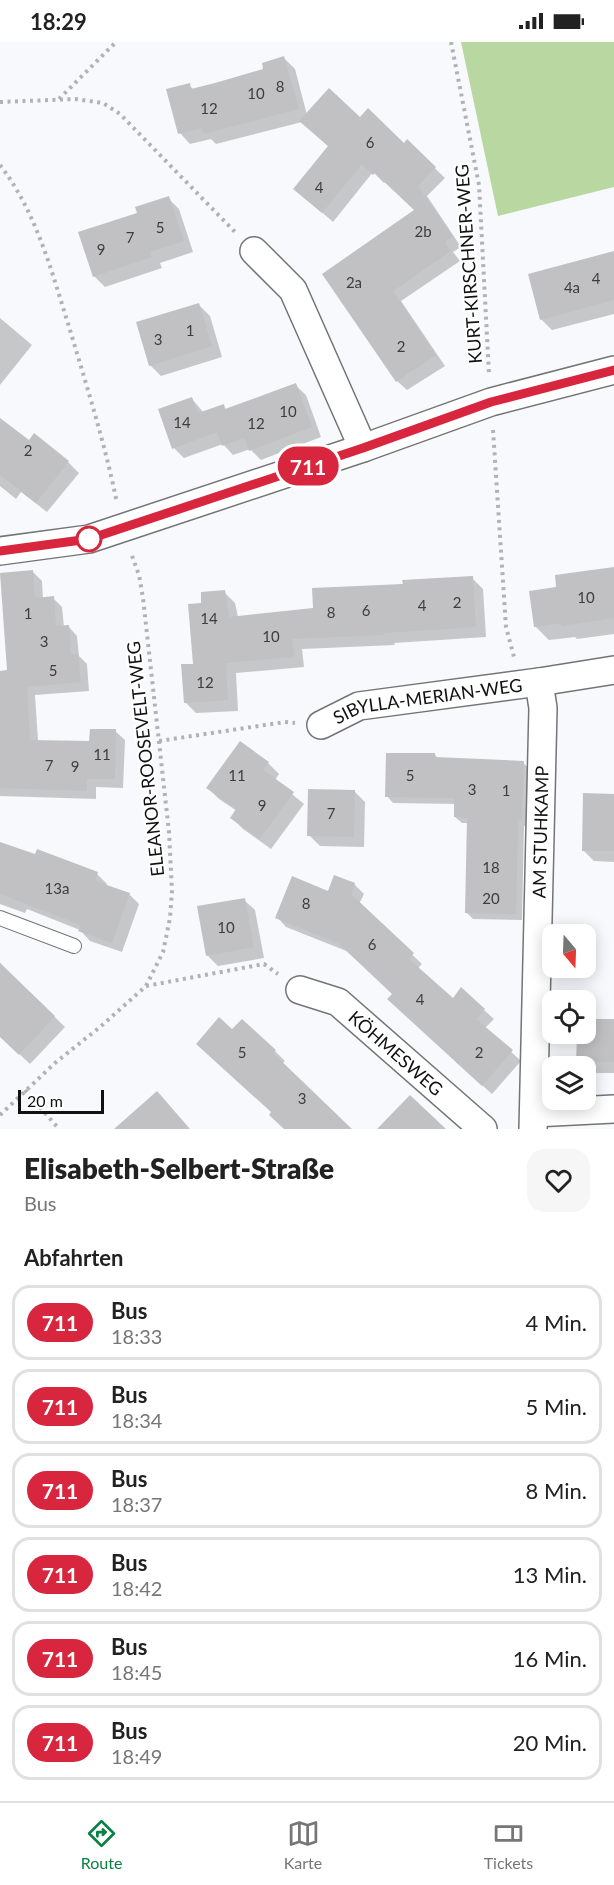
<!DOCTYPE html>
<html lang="de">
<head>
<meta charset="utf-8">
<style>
  body { margin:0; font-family:Lato,sans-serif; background:#f6f6f6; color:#222; height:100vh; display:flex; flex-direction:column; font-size:22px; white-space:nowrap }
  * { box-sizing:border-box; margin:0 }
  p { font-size:20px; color:#767676 }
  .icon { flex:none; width:33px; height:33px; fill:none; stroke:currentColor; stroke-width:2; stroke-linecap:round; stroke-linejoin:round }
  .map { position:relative; height:1087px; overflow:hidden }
  .side { display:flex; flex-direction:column; background:#fff; flex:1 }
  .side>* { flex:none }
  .badge { padding:0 12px; border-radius:20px; font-size:21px; line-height:39px }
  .needle { width:39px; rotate:161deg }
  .controls { position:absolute; left:542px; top:882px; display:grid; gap:12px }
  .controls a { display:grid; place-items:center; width:54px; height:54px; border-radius:12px; background:#fff; box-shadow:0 3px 15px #0003; font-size:30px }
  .scale { position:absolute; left:18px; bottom:15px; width:86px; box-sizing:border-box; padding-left:6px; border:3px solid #111112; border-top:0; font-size:16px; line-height:21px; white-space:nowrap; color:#111112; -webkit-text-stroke:4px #fff; paint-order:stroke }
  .map>.badge { position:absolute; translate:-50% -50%; box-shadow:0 0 0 3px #fff }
  h2 { padding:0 24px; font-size:22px; line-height:54px }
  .round { display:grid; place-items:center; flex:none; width:63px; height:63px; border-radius:18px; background:#f6f6f6 }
  .head { display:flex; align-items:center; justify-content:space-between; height:102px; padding:0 24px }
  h1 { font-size:28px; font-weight:800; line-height:45px }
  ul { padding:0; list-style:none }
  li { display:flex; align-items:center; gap:18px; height:75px; margin:0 12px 9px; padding:0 12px; border:3px solid #e0e0e0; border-radius:18px }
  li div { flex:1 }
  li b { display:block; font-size:22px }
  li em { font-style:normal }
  li .badge { min-width:66px; font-weight:700; text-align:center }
  .status { display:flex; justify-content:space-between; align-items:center; height:42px; padding:0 30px; background:#fff; direction:ltr }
  .status svg { height:16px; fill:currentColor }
  .tabs { display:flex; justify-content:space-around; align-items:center; height:84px; border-top:2px solid #e0e0e0; background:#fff; font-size:16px; color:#767676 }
  .tabs a { display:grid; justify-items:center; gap:3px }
  .tabs .selected { color:#0b8043 }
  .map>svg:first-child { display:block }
  .green { fill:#b9d8a1 }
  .shadow { fill:#0003 }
  .building { fill:#c1c1c4 }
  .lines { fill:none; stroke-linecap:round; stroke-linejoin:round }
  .service-casing { stroke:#737476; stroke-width:16 }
  .minor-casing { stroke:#737476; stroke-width:30 }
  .path { stroke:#b1b2b4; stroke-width:4; stroke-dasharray:3 4.5; stroke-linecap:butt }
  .service { stroke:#fff; stroke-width:14 }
  .minor { stroke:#fff; stroke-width:27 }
  .line-casing { stroke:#fff; stroke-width:14 }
  .line { stroke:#d7263d; stroke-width:9 }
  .stop-dot { fill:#fff; stroke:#d7263d; stroke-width:3 }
  .labels { text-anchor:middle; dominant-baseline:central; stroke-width:4.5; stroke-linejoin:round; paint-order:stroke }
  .number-label { font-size:15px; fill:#3d3d3e }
  .street-label { font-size:18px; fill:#111112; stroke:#fff }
</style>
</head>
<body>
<div class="status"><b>18:29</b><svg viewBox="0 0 49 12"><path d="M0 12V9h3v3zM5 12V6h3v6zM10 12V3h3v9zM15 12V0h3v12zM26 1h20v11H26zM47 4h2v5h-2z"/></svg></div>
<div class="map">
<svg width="614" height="1087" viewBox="0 0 614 1087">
  <rect width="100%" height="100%" fill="#f8f9fc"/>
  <path class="green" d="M 461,0 L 614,0 L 614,145 L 498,174 Z"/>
  <path class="shadow" d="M 284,16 L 295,27 L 307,73 L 360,77 L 404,103 L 407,99 L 445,136 L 427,154 L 461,205 L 453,210 L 460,219 L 401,259 L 445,324 L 407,348 L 397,339 L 324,232 L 416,169 L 385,140 L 384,141 L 373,130 L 333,180 L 295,147 L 329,105 L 302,80 L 216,102 L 211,97 L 190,102 L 180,91 L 189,43 L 194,48 L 265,28 Z
    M 168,156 L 179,167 L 193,210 L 160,221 L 162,226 L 105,245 L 94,234 L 139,172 Z
    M 614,211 L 614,272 L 552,288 L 541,277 Z
    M 199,263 L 210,274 L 222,315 L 161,334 L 150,323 Z
    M 0,276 L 32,303 L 0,343 Z
    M 295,343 L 306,353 L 321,395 L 261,418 L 250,407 L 233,413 L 223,402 L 184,416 L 174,406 L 192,357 L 204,371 L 223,364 L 227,368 Z
    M 0,378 L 29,400 L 68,420 L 79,431 L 47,470 L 21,450 L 16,457 L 0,444 Z
    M 614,526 L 614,592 L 577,597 L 575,595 L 549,598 L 535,584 L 558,547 Z
    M 33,530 L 42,539 L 43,557 L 53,556 L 62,565 L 64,585 L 68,584 L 77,594 L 79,614 L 87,622 L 89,649 L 35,653 L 38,699 L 91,700 L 115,689 L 125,698 L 123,746 L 96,745 L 96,757 L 0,754 L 0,630 L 9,630 Z
    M 472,536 L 483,547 L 486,595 L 394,601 L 395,603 L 302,607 L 304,625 L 236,631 L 238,669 L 196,671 L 185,660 L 194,623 L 203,562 L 224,550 L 235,561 L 238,575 L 315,568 L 404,544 Z
    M 240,701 L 268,721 L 279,732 L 275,738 L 304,762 L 271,807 L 243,787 L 232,776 L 237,769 L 219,757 L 208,746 Z
    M 435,713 L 439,717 L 523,721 L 530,727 L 528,784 L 524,784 L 522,878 L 473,877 L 466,870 L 469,781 L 462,781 L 455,775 L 456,762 L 393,761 L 387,754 Z
    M 354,749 L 365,760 L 364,805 L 320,804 L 309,793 Z
    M 614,753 L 614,820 L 594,819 L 583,808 Z
    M 0,802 L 97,832 L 107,842 L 106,844 L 129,852 L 139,862 L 122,910 L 90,899 L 80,888 L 27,867 L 25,871 L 0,862 Z
    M 354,842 L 364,852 L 359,862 L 422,922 L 417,927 L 453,958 L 484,968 L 494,977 L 485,986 L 521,1019 L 492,1052 L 457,1021 L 394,952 L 349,910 L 286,885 L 277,875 L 329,851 Z
    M 244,858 L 255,868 L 264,916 L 218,924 L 208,914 Z
    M 0,921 L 65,985 L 30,1022 L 0,994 Z
    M 585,978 L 614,979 L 614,1031 L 589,1031 L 578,1019 L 578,992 L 585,992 Z
    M 232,989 L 275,1009 L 285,1019 L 282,1022 L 349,1087 L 286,1087 L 271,1073 L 273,1070 Z"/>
  <path class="building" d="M 284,14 L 299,67 L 204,92 L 202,86 L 178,92 L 166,47 L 190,41 L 191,47 L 215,41 L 263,27 L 262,21 Z
    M 329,46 L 360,75 L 368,66 L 404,101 L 407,97 L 436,125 L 418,144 L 453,194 L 445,200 L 451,209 L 393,249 L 436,313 L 396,340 L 322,232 L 414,168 L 375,131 L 373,133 L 362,122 L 322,171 L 293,147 L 328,104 L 299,79 Z
    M 169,154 L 184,199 L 150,210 L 152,215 L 93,235 L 78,190 L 137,171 L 135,165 Z
    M 614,209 L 614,258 L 540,278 L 528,232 Z
    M 199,261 L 212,304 L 149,324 L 136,280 Z
    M 296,341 L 312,385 L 249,409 L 244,396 L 222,404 L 217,390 L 172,407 L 158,367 L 192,355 L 198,371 L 224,362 L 225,367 Z
    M 0,376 L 29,398 L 34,391 L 69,419 L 36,461 L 0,433 Z
    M 614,525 L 614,576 L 561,584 L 561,581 L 534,585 L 529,549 L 556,545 L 555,533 Z
    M 33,528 L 35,556 L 54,554 L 56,584 L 69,583 L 71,612 L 78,612 L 81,640 L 27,645 L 30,698 L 89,699 L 90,687 L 116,687 L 115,737 L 87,737 L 87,749 L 0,746 L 0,629 L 7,628 L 0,531 Z
    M 473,534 L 476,585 L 384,591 L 384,593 L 292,597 L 294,615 L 226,621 L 228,658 L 184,661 L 181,622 L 193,622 L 188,562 L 201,561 L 201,550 L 225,548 L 229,575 L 313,566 L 312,546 L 403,542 L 402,538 Z
    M 240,699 L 269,720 L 263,728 L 294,750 L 260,797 L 230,776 L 236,767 L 206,746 Z
    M 386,711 L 435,711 L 435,715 L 524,719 L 522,778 L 518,778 L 516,872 L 465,871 L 467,776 L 454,775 L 454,756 L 385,755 Z
    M 308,747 L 355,748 L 354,795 L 307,794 Z
    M 583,751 L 614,752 L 614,809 L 582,809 Z
    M 0,800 L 35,812 L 37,807 L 98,830 L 95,839 L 130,851 L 112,901 L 78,889 L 81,883 L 0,852 Z
    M 334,833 L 355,841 L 351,852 L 414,911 L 409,917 L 453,956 L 461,945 L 485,967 L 476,977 L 513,1008 L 482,1044 L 387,957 L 392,952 L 338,901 L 275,876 L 292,834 L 328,849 Z
    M 245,856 L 254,905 L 206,914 L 197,864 Z
    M 0,921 L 55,974 L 19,1013 L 0,995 Z
    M 219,975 L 232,987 L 242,977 L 276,1008 L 273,1011 L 352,1087 L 284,1087 L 269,1073 L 271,1070 L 196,1002 Z
    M 585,977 L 614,977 L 614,1020 L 576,1020 L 577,992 L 585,992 Z
    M 157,1049 L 190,1087 L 114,1087 Z
    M 410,1053 L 446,1087 L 377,1087 Z"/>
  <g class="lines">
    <g class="service-casing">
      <path id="service" d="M 0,876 L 74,904"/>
    </g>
    <g class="minor-casing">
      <g id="minor">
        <path d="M 254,209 L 293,248 L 363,406"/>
        <path d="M 0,509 L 89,497 L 363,406 L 491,360 L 614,328"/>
        <path id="s1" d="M 321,683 L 359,664 L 539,640"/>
        <path id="s2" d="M 300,948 L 338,960 L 483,1087"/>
        <path d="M 534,1071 L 614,1067"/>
        <path id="s3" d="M 533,1087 L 543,666 L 539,640 L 614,628"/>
      </g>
    </g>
    <path class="path" d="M 451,0 L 479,143 L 489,332
      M 59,57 L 116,0
      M 0,60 L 75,57 L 103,61 L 120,72 L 236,191
      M 0,123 C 37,171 52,231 70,288 C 87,345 105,402 117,461
      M 493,388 L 506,585 L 514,615
      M 159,699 L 285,680 L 295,681
      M 146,944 L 264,922 L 278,932
      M 25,1048 L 59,1087
      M 0,1073 L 55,1021 L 100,985 L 146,944 L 163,910 L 170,876 L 172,849 L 169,790 L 143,556 L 139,533 L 131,511"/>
    <use href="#service" class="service"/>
    <use href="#minor" class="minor"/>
  </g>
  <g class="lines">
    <g class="line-casing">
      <path id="line" d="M 0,509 L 89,497 L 363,406 L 491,360 L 614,328"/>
    </g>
    <use href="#line" class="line"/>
  </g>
  <circle class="stop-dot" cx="89" cy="497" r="12"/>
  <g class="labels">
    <g class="number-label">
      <text x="280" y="44">8</text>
      <text x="256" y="51">10</text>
      <text x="209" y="66">12</text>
      <text x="370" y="100">6</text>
      <text x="319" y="145">4</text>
      <text x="160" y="185">5</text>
      <text x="423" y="189">2b</text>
      <text x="130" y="195">7</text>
      <text x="101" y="207">9</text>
      <text x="596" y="236">4</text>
      <text x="354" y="240">2a</text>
      <text x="572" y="245">4a</text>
      <text x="190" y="288">1</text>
      <text x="158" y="297">3</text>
      <text x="401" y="304">2</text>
      <text x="288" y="369">10</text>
      <text x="182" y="380">14</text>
      <text x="256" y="381">12</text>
      <text x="28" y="408">2</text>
      <text x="586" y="555">10</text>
      <text x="457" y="560">2</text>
      <text x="422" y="563">4</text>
      <text x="366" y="568">6</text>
      <text x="331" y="570">8</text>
      <text x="28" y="571">1</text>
      <text x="209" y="576">14</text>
      <text x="271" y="594">10</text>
      <text x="44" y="599">3</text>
      <text x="53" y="628">5</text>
      <text x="205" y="640">12</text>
      <text x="102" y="712">11</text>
      <text x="49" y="723">7</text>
      <text x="75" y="724">9</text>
      <text x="237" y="733">11</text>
      <text x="410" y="733">5</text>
      <text x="472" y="747">3</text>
      <text x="506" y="748">1</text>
      <text x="262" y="763">9</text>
      <text x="331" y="771">7</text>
      <text x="491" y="825">18</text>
      <text x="57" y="846">13a</text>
      <text x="491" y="856">20</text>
      <text x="306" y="861">8</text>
      <text x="226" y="885">10</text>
      <text x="372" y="902">6</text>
      <text x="420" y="957">4</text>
      <text x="242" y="1010">5</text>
      <text x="479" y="1010">2</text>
      <text x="302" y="1056">3</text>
    </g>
    <g class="street-label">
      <text transform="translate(468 222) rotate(-94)">KURT-KIRSCHNER-WEG</text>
      <text stroke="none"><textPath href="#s1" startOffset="111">SIBYLLA-MERIAN-WEG</textPath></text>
      <text transform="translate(145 717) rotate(-96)">ELEANOR-ROOSEVELT-WEG</text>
      <text stroke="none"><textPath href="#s3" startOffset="297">AM STUHKAMP</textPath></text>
      <text stroke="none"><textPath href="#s2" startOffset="117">KÖHMESWEG</textPath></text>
    </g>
  </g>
</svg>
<div class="controls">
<a><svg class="needle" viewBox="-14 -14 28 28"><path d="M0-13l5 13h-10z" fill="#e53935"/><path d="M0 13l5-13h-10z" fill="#767676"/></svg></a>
<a><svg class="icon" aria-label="locate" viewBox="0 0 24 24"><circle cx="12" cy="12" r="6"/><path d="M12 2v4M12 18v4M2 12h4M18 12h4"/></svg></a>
<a><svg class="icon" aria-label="layers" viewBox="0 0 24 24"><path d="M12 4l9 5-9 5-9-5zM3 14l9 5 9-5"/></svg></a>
</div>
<div class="scale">20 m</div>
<b class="badge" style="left:308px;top:424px;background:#d7263d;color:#fff">711</b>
</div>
<section class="side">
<div class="head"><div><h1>Elisabeth-Selbert-Straße</h1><p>Bus</p></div><a class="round"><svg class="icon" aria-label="heart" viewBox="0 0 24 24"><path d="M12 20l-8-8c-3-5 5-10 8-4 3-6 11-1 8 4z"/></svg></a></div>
<h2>Abfahrten</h2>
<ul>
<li><span class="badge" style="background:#d7263d;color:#fff">711</span><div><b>Bus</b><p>18:33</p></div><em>4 Min.</em></li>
<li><span class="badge" style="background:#d7263d;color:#fff">711</span><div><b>Bus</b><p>18:34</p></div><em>5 Min.</em></li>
<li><span class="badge" style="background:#d7263d;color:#fff">711</span><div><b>Bus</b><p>18:37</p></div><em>8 Min.</em></li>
<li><span class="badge" style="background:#d7263d;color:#fff">711</span><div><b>Bus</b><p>18:42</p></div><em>13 Min.</em></li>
<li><span class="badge" style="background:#d7263d;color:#fff">711</span><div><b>Bus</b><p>18:45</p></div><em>16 Min.</em></li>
<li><span class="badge" style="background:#d7263d;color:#fff">711</span><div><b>Bus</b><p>18:49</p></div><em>20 Min.</em></li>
</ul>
</section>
<nav class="tabs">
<a class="selected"><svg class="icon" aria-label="directions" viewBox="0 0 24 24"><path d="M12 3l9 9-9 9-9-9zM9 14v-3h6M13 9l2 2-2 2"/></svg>Route</a>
<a><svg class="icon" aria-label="map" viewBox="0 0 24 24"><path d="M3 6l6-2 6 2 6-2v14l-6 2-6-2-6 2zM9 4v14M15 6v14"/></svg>Karte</a>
<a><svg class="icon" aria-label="tickets" viewBox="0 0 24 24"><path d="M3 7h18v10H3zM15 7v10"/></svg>Tickets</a>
</nav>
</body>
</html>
